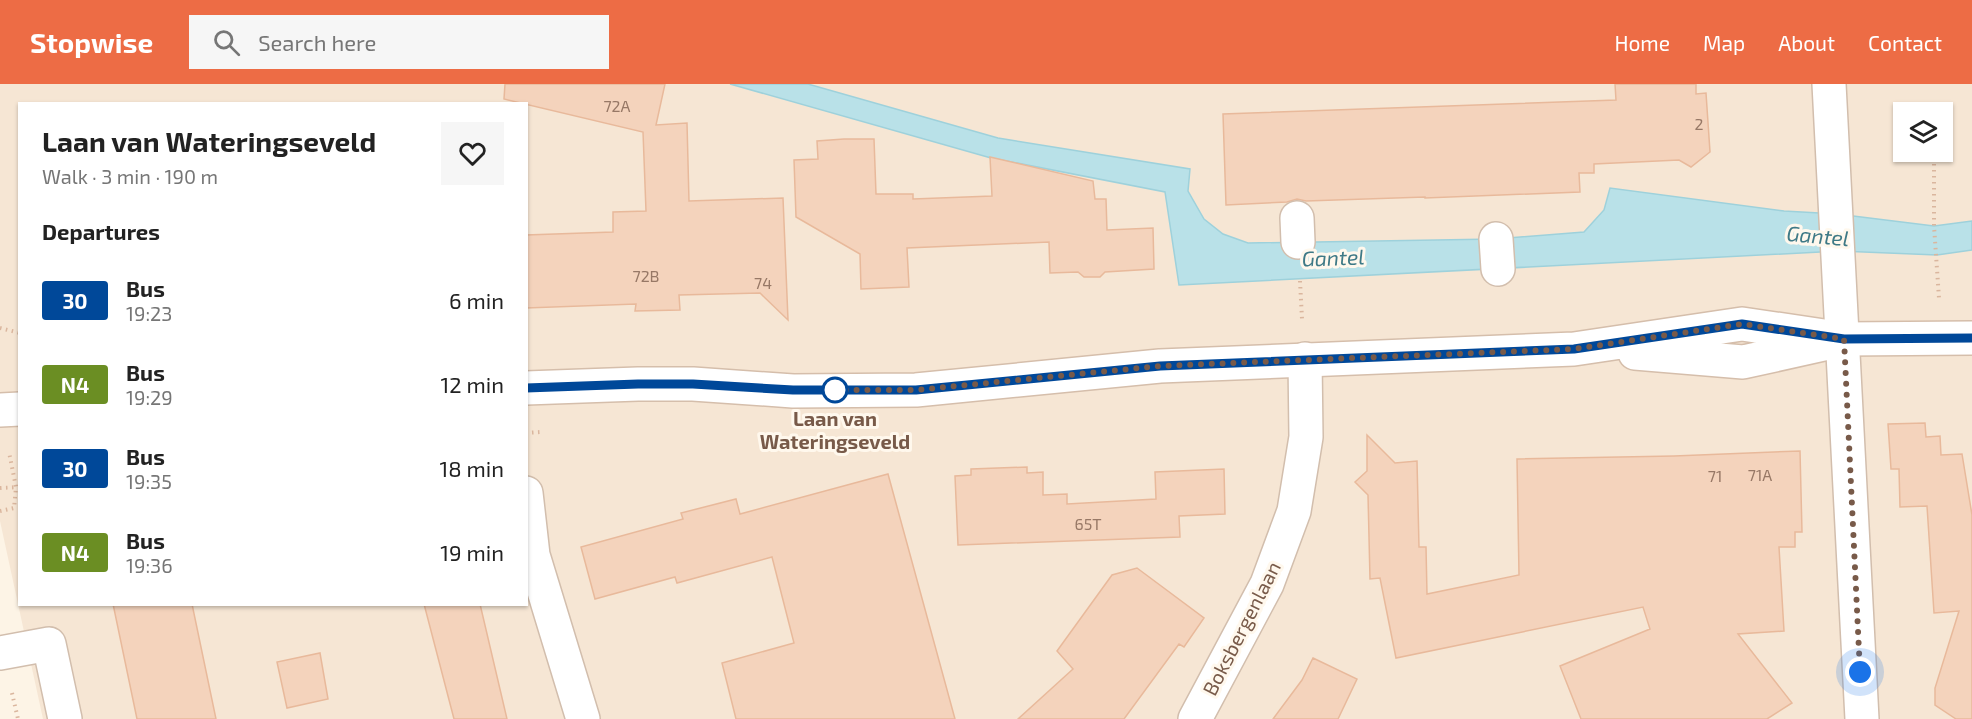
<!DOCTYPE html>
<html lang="en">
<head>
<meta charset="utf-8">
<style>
  body { margin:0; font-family:"Exo 2",sans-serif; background:#f6f6f6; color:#222; height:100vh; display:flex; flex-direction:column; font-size:22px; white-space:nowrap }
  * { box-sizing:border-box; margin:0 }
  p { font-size:20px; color:#767676 }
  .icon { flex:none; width:33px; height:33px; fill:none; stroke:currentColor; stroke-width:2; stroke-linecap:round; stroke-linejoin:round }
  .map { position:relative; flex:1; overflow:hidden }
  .details { position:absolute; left:18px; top:18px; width:510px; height:504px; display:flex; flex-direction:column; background:#fff; border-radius:0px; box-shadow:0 2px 4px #0004 }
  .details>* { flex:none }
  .badge { padding:0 12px; border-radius:4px; font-size:21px; line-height:39px }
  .buttons { position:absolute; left:1893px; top:18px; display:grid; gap:12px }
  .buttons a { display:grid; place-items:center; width:60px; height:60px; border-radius:0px; background:#fff; box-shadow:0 2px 4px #0004; font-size:30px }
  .you { position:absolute; width:30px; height:30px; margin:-15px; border:4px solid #fff; border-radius:50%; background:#1a73e8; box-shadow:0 0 0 9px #1a73e833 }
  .map>.badge { position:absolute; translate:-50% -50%; box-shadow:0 0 0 3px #fff }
  h2 { padding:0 24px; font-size:22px; line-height:54px }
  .round { display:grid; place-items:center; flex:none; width:63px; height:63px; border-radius:0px; background:#f6f6f6 }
  .head { display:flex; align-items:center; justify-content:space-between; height:102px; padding:0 24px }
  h1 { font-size:28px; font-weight:700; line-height:45px }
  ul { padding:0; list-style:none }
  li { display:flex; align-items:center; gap:18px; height:84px; padding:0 24px }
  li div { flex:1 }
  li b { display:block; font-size:22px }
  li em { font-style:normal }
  li .badge { min-width:66px; font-weight:700; text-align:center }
  header { display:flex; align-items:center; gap:36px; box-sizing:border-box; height:84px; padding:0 30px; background:#ed6c45; color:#fff }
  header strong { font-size:28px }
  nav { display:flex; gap:33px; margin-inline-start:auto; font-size:21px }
  .search { width:420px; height:54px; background:#f6f6f6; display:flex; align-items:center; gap:15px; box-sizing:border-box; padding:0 21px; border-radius:0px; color:#767676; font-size:22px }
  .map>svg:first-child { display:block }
  .residential { fill:#f6e6d4; fill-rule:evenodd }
  .water { fill:#b9e1e8; stroke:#9ed1db; stroke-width:1.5 }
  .building { fill:#f4d3bc; stroke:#e8b99b; stroke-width:1.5 }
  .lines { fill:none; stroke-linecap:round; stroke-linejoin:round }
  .street-casing { stroke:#d2bead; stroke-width:36 }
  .secondary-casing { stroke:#d5beab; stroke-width:36 }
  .path { stroke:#dab69e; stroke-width:4; stroke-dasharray:1.5 4.5; stroke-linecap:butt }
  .street { stroke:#fff; stroke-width:33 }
  .secondary { stroke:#fff; stroke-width:33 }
  .line-casing { stroke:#fff; stroke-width:14 }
  .line { stroke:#004899; stroke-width:9 }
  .walk { stroke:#785a49; stroke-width:6; stroke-dasharray:0 10.8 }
  .stop-dot { fill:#fff; stroke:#004899; stroke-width:3 }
  .labels { text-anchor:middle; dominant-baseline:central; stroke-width:6; stroke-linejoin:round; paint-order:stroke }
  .number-label { font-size:16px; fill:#977866 }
  .stop-label { font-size:20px; font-weight:bold; fill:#785a49; stroke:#fff8ed }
  .street-label { font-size:20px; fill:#785a49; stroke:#fff8ed }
  .water-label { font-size:21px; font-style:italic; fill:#3e7986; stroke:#fff8ed }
</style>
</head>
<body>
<header>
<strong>Stopwise</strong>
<div class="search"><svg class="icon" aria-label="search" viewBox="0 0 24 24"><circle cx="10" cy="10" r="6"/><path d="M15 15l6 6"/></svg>Search here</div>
<nav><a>Home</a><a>Map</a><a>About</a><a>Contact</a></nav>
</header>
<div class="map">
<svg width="1972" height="635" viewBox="0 0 1972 635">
  <rect width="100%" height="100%" fill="#fdf4e6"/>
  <path class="residential" d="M 0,0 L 1972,0 L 1972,635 L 43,635 L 0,437 ZM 20,20 L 526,20 L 526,520 L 20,520 ZM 1904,28 L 1942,28 L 1942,68 L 1904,68 Z"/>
  <path class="water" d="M 730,0 L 808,0 L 998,54 L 1190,85 L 1188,107 L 1204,135 L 1223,150 L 1248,159 L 1496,155 L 1584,148 L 1604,126 L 1610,104 L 1784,127 L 1837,130 L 1934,142 L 1972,137 L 1972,166 L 1937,171 L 1839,167 L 1179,201 L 1165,108 L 991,74 Z"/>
  <path class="building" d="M 505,0 L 665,0 L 656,41 L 687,39 L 689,117 L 783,114 L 788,236 L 760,209 L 679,211 L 680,226 L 635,227 L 636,220 L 526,224 L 526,151 L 613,148 L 613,128 L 646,127 L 643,48 L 504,15 Z
    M 1615,0 L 1696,0 L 1696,10 L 1706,9 L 1710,68 L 1691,83 L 1679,76 L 1594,80 L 1594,89 L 1579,89 L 1580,108 L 1425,114 L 1425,113 L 1306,117 L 1297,115 L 1287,118 L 1226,121 L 1223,30 L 1616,16 Z
    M 844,55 L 874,55 L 876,110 L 913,110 L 913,115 L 992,112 L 990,73 L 1093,97 L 1095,115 L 1106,115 L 1107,146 L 1153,144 L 1154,185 L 1105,188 L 1100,193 L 1084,193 L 1078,188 L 1050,189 L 1049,158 L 907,164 L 909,203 L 861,205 L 860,170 L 796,133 L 794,76 L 818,75 L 817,57 Z
    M 1925,339 L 1926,353 L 1940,352 L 1941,371 L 1962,370 L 1972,431 L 1972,635 L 1956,635 L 1935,621 L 1935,604 L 1959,527 L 1934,529 L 1927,422 L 1900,423 L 1899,385 L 1891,385 L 1888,340 Z
    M 1367,351 L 1395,379 L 1417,377 L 1419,463 L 1426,463 L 1427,510 L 1519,491 L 1517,375 L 1674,372 L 1800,367 L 1802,448 L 1795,448 L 1795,463 L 1779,463 L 1784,547 L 1738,550 L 1792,619 L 1767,635 L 1581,635 L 1560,582 L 1650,545 L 1643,523 L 1396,574 L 1380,494 L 1370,495 L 1368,411 L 1355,398 L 1367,387 Z
    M 1027,383 L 1027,389 L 1043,388 L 1043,411 L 1067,410 L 1067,420 L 1156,415 L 1155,388 L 1224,385 L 1225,430 L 1179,432 L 1180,453 L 958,461 L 955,392 L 971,391 L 971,385 Z
    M 888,390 L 955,635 L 736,635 L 722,579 L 794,559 L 772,473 L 677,499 L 675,493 L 595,515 L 581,463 L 683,435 L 681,429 L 736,415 L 740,430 Z
    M 1137,484 L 1204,534 L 1184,563 L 1179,560 L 1124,635 L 1018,635 L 1073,585 L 1057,567 L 1112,491 Z
    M 113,520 L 192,520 L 216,635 L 137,635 Z
    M 424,520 L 480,520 L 507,635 L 454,635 Z
    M 320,569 L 328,615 L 287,624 L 277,578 Z
    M 1313,574 L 1357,595 L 1338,635 L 1273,635 L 1302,596 Z"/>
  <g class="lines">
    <g class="street-casing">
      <path id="street" d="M 1829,0 L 1862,635
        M 1297,134 L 1298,158
        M 1496,155 L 1498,185
        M 526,409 L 533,471 L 583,635
        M 0,569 L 49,560 L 65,635
        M 1195,635 L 1267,500 L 1294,427 L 1306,353 L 1305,275"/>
    </g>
    <g class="secondary-casing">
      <path id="secondary" d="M 1635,269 L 1743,278 L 1824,260
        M 526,304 L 638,300 L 693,300 L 793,307 L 916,306 L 1160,282 L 1574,265 L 1742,240 L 1844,255 L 1972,254
        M 0,326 L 20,325"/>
    </g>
    <path class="path" d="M 1934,68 L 1934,142 L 1939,214
      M 1300,197 L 1302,235
      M 0,244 L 20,249
      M 526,349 L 541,348
      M 0,404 L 20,403
      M 0,427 L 14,424 L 16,403 L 9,368
      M 12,609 L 18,635"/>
    <use href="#street" class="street"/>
    <use href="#secondary" class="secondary"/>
  </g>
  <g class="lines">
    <g class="line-casing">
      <path id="line" d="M 526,304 L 638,300 L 693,300 L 793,306 L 916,306 L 1160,282 L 1574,265 L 1742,240 L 1844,255 L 1972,254"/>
    </g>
    <use href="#line" class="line"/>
    <path class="walk" d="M 835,306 L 916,306 L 1160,282 L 1574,265 L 1742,240 L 1844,255 L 1860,588"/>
  </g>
  <circle class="stop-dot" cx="835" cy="306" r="12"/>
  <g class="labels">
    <g class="number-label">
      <text x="617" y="21">72A</text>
      <text x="1699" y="39">2</text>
      <text x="646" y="191">72B</text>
      <text x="763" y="198">74</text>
      <text x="1760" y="390">71A</text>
      <text x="1715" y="391">71</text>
      <text x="1088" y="439">65T</text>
    </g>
    <g class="stop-label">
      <text x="835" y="334">Laan van<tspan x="835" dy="23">Wateringseveld</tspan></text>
    </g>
    <g class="street-label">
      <text transform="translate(1241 544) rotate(-63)">Boksbergenlaan</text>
    </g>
    <g class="water-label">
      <text transform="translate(1818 151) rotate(5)">Gantel</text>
      <text transform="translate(1333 173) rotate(-2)">Gantel</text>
    </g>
  </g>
</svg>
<div class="buttons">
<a><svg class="icon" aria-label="layers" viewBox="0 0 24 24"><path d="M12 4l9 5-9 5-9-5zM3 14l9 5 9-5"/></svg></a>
</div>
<div class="you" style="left:1860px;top:588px"></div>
<section class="details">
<div class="head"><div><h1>Laan van Wateringseveld</h1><p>Walk · 3 min · 190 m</p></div><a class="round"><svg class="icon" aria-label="heart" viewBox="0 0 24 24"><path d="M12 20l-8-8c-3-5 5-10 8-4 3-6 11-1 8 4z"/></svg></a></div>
<h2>Departures</h2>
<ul>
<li><span class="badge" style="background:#004899;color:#fff">30</span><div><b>Bus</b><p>19:23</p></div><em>6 min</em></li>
<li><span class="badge" style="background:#6b8e23;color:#fff">N4</span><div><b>Bus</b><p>19:29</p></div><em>12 min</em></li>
<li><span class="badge" style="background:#004899;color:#fff">30</span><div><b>Bus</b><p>19:35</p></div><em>18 min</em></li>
<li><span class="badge" style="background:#6b8e23;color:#fff">N4</span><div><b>Bus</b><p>19:36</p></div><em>19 min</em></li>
</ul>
</section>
</div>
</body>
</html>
